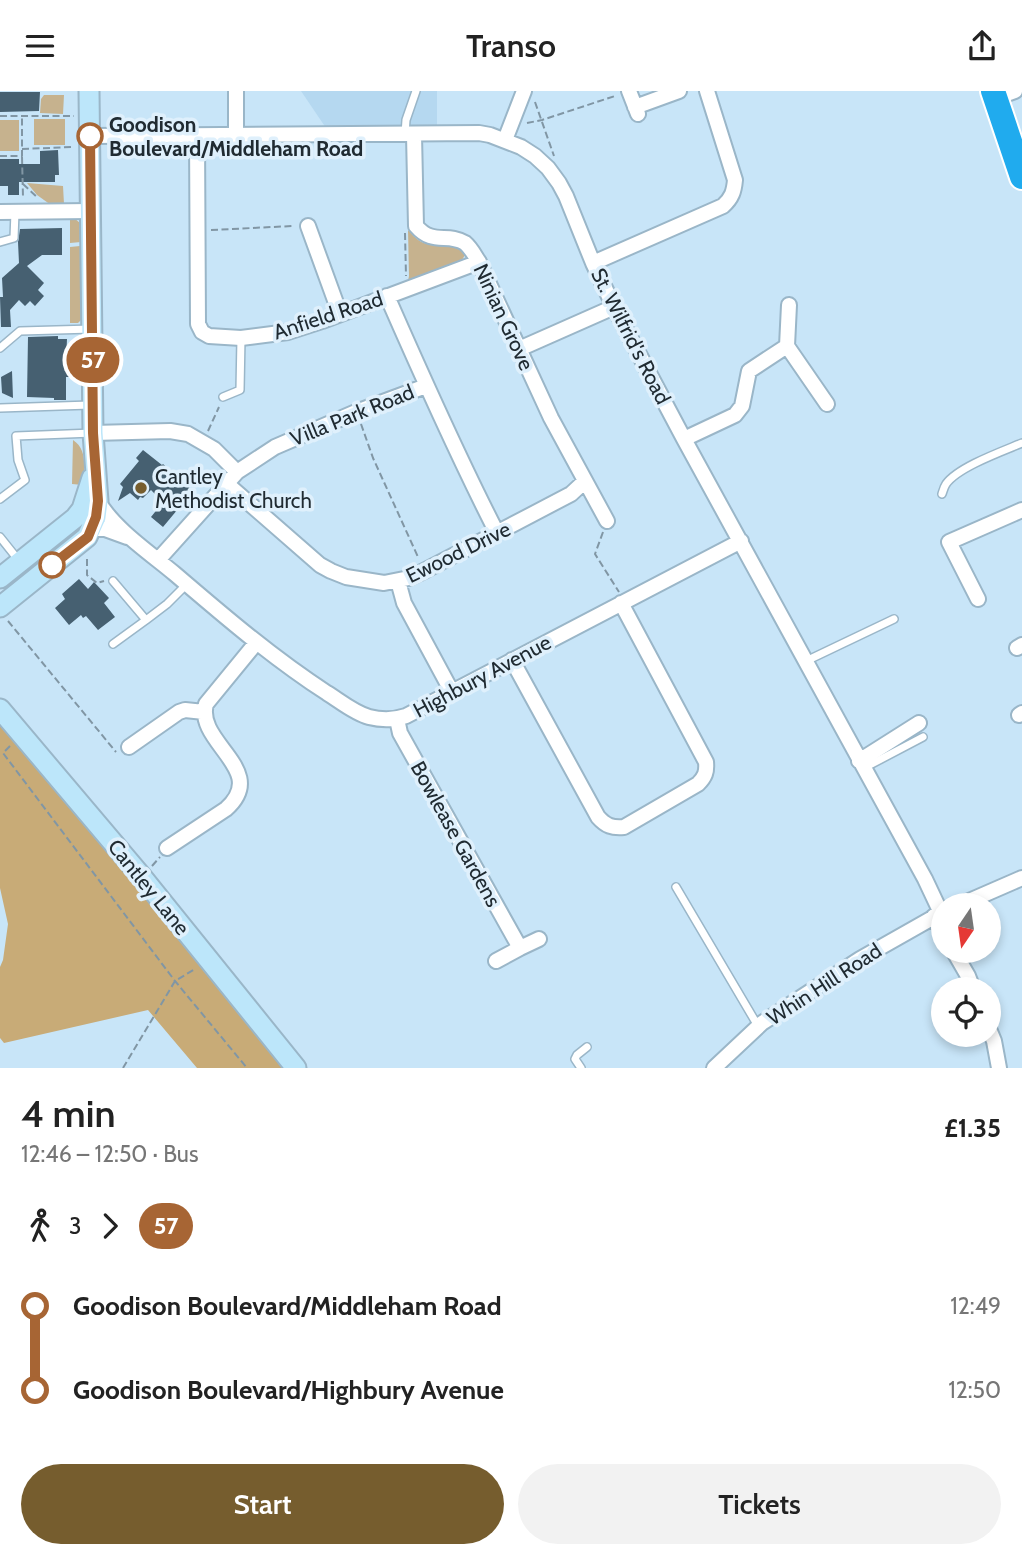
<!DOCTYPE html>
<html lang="en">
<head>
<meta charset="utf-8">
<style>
  body { margin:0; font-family:Cabin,sans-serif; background:#f2f2f2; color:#222; height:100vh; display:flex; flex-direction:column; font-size:26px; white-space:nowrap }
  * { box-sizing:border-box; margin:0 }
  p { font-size:23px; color:#767676 }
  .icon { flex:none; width:38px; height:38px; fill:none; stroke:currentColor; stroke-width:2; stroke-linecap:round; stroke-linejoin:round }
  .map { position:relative; height:977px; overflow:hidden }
  .sheet { display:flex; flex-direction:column; background:#fff; flex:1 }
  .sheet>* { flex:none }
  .badge { padding:0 14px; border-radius:23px; font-size:24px; line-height:46px }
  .needle { width:46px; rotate:193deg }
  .tools { position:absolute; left:931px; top:802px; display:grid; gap:14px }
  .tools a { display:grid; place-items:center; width:70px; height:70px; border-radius:50%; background:#fff; box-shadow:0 4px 10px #0003; font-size:35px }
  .map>.badge { position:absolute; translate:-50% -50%; box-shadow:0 0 0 4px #fff }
  .legs { display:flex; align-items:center; gap:10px; height:77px; padding:0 21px; font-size:23px }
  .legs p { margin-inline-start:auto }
  .summary { display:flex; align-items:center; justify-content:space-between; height:119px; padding:0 21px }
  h1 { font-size:38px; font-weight:600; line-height:52px }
  .cta { display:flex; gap:14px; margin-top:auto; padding:14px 21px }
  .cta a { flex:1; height:80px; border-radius:42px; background:#765d2e; color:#fff; font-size:28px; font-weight:600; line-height:80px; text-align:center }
  .cta a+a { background:#f2f2f2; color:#222 }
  ul { padding:0 21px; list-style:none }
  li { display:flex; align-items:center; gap:24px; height:84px; font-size:26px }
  li i { display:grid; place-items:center; width:10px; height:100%; margin:0 9px; background:currentColor }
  li i::after { content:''; width:18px; height:18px; margin:-9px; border:5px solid; border-radius:50%; background:#fff }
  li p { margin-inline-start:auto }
  li:first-child i { background:linear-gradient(#0000 50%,currentColor 0) }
  li:last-child i { background:linear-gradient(currentColor 50%,#0000 0) }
  header { display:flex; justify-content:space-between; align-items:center; height:91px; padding:0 21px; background:#fff; font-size:32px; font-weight:600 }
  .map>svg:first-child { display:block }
  .built { fill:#b5d8f0 }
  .green { fill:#c6b28e }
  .forest { fill:#c8ab77 }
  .building { fill:#466071 }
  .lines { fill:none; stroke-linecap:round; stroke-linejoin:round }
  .lane-casing { stroke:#9ab6c8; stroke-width:10 }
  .street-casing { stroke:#9ab6c8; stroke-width:18 }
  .secondary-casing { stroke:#9ab6c8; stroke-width:23 }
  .highway-casing { stroke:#fff; stroke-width:28 }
  .path { stroke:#8196a4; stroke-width:2; stroke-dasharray:7 3.5; stroke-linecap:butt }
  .lane { stroke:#fff; stroke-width:7 }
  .street { stroke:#fff; stroke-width:14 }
  .secondary { stroke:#bce6fa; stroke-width:19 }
  .highway { stroke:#20abee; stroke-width:24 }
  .line-1-casing { stroke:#fff; stroke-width:16 }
  .line-1 { stroke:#a76534; stroke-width:10 }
  .stop-1-dot { fill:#fff; stroke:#a76534; stroke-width:3.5 }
  .poi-dot { fill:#765d2e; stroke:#dff0fc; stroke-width:2.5 }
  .labels { text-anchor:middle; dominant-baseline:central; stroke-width:7; stroke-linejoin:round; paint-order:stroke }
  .stop-label { font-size:21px; font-weight:bold; fill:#202b32; stroke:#dff0fc; text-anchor:start }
  .street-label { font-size:21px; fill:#202b32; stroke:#dff0fc }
  .poi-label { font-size:21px; fill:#202b32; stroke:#dff0fc; text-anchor:start }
</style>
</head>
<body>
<header><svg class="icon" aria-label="menu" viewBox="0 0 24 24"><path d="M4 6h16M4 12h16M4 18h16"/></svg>Transo<svg class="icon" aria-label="share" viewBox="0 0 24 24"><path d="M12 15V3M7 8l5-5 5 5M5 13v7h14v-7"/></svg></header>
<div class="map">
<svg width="1022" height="977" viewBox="0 0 1022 977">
  <rect width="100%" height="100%" fill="#c8e5f8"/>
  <path class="built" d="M 301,0 L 437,0 L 437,37 L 326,37 Z"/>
  <path class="green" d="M 44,4 L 64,4 L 63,23 L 40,22 L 41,8 Z
    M 34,28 L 65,28 L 65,54 L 34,54 Z
    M 0,29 L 19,29 L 19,60 L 0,60 Z
    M 27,92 L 63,95 L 64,113 L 51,114 L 37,104 Z
    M 70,126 L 74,127 L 80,132 L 81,151 L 70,152 Z
    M 408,139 C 425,158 424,150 445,154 C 450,155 456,156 462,158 L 465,164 L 459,174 L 407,195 L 409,185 Z
    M 80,155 L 82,228 L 78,232 L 70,232 L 70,156 Z
    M 73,349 C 88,359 84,377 83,394 L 72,393 Z
    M 78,428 L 85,435 L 30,480 L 27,477 Z"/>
  <path class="forest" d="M 0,618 L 295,977 L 197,977 L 148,919 L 4,952 L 0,947 L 0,876 L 3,869 L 8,833 L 0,797 Z"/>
  <path class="building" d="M 0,1 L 40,1 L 39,20 L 0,21 Z
    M 58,59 L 59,84 L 55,84 L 55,91 L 19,91 L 19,104 L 8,104 L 8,95 L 0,95 L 0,68 L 19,68 L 19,73 L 40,73 L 40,60 Z
    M 62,137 L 62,164 L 42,164 L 27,175 L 44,192 L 38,199 L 44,205 L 35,215 L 30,210 L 25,215 L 19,209 L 10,219 L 11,236 L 1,236 L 0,206 L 3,206 L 2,187 L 19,172 L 18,151 L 20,138 Z
    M 58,245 L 58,248 L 67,248 L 66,270 L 69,270 L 69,286 L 66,286 L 66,309 L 54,309 L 54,307 L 27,306 L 28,246 Z
    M 12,280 L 13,307 L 2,302 L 1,286 Z
    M 143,359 L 162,374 L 163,373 L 193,400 L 163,436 L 151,426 L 163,411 L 151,399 L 143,407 L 140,406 L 138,409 L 130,402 L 118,410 L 123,396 L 120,393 L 139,370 L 136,367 Z
    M 79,488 L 88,498 L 94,491 L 109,507 L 104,512 L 115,526 L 98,539 L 86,525 L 83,527 L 81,524 L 69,534 L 55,517 L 65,508 L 62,503 Z"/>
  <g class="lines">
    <g class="lane-casing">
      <path id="lane" d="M 405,43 L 406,29 L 416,0
        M 0,151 L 14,147 L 15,121
        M 0,257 L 20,240 L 92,238
        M 223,306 L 240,299 L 241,247
        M 0,317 L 90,314
        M 942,403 C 943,400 944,396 946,393 C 958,376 1003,360 1022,352
        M 0,408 L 25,389 L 18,369 L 16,345 L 93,342
        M 0,446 L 20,471
        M 113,490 L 146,529 L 167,513 L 187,493
        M 113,553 L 146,529
        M 806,570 L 894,528
        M 864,677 L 923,646
        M 676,796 L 758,935
        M 581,977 L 575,968 L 577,964 L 587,956"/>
    </g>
    <g class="street-casing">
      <path id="street" d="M 629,0 L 638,23
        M 996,7 L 1015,0
        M 635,16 L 679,0
        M 197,44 L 198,233 L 202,241 L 209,245 L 241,247 L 288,241 L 322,230 L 479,171
        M 236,44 L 236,0
        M 414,44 L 416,135 C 433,155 447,141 465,152 C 471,157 475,165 479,171 L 551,327 L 607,430
        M 90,45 L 479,42 L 490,44 L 521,56 L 535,65 L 548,77 L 559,92 L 566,105 L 593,172 L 614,216 L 684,348 L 925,788 L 941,822
        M 505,49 L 524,0
        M 0,121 L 91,120
        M 308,135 L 340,223
        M 593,172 L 723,115 C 732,107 734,100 735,89 L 707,0
        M 387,205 C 422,285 457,364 497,442
        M 789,214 L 787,255 L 827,313
        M 519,258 L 614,216
        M 93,342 L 170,340 L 188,343 L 214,358 L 237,381
        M 684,348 L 735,324 L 742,315 L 749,280 L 787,255
        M 226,392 L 320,474 L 331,480 L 346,486 L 384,492 L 409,487 L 424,480 L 571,403 L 585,390
        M 98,410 C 114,438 150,462 175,483 C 224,525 273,567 327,602 C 340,610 354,622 369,626 C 381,629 394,629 406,625 L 741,450
        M 92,438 L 105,438 L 127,446
        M 158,469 L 237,381 L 275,356 L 356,321 L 426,295
        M 398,490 L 404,512 L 452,601
        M 978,508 L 949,451 L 1022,419
        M 1017,557 L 1022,554
        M 512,569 L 598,726 C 606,735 612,737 624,736 L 698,693 C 705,686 707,681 706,671 L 621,512
        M 1019,624 L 1022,622
        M 397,628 L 400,642 L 520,857 L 496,870
        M 129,656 L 179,621 L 185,619 L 204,621
        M 859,670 L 919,632
        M 167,757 L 226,718 C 270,679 195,652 206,613 L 256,552
        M 960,814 L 1022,787
        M 934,825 L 943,841
        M 520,857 L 539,848
        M 953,859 L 968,885 L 973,898
        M 989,938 L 994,950 L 999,977
        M 714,977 L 762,932 L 860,868 L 943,821"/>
    </g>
    <g class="secondary-casing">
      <path id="secondary" d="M 0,487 L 75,427 L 82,418 L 92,387
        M 0,516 L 87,446 L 96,426 L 98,410 L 93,342 L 89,0
        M 0,618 L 142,786 L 296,977"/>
    </g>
    <g class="highway-casing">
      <path id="highway" d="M 993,0 L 1022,86"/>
    </g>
    <path class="path" d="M 535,11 L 554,65
      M 0,25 L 74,25
      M 527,32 L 542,29 L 615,5
      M 22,58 L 73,56
      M 0,65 L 22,65 L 22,26
      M 22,66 L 23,106
      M 23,93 L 37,106
      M 211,139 L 293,135
      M 405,142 L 406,185
      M 361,333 L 373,367 L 418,466
      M 208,340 L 219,316
      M 603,441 L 595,463 L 619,501
      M 87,468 L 87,484 L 97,492 L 104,490
      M 8,530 L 116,661
      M 10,655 L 3,662 L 175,890 L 247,977
      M 152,775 L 160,766
      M 123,977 L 175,890 L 195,878"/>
    <use href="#lane" class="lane"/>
    <use href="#street" class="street"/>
    <use href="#secondary" class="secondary"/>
    <use href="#highway" class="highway"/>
  </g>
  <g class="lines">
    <g class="line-1-casing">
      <path id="line-1" d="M 52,474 L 88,446 L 96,426 L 98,410 L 93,342 L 90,45"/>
    </g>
    <use href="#line-1" class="line-1"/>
  </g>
  <g class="stop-1-dot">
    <circle cx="90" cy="45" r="12"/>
    <circle cx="52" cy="474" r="12"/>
  </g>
  <circle class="poi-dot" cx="141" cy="397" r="7"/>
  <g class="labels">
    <g class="stop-label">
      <text x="109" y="33">Goodison<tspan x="109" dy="24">Boulevard/Middleham Road</tspan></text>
    </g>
    <g class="street-label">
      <text transform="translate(328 224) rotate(-18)">Anfield Road</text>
      <text transform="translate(504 226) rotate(65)">Ninian Grove</text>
      <text transform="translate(631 245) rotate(63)">St. Wilfrid's Road</text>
      <text transform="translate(352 324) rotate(-22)">Villa Park Road</text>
      <text transform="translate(458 461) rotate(-26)">Ewood Drive</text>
      <text transform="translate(482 585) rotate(-28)">Highbury Avenue</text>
      <text transform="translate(456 743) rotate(61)">Bowlease Gardens</text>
      <text transform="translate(149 796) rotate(51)">Cantley Lane</text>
      <text transform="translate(824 893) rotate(-33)">Whin Hill Road</text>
    </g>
    <g class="poi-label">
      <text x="155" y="385">Cantley<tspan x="155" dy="24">Methodist Church</tspan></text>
    </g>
  </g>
</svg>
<div class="tools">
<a><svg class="needle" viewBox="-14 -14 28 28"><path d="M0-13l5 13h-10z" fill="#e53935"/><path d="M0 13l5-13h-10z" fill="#767676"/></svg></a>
<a><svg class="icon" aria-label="locate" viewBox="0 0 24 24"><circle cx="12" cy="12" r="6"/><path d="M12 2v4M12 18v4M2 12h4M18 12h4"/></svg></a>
</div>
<b class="badge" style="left:93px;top:269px;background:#a76534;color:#fff">57</b>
</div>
<section class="sheet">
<div class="summary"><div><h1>4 min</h1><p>12:46 – 12:50 · Bus</p></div><b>£1.35</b></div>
<div class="legs"><svg class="icon" aria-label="walk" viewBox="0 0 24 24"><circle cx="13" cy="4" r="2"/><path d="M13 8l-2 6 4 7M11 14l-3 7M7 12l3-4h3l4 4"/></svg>3<svg class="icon" aria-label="forward" viewBox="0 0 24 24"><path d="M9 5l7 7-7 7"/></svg><b class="badge" style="background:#a76534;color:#fff">57</b></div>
<ul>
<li><i style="color:#a76534"></i><b>Goodison Boulevard/Middleham Road</b><p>12:49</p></li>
<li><i style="color:#a76534"></i><b>Goodison Boulevard/Highbury Avenue</b><p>12:50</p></li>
</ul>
<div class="cta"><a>Start</a><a>Tickets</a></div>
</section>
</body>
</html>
